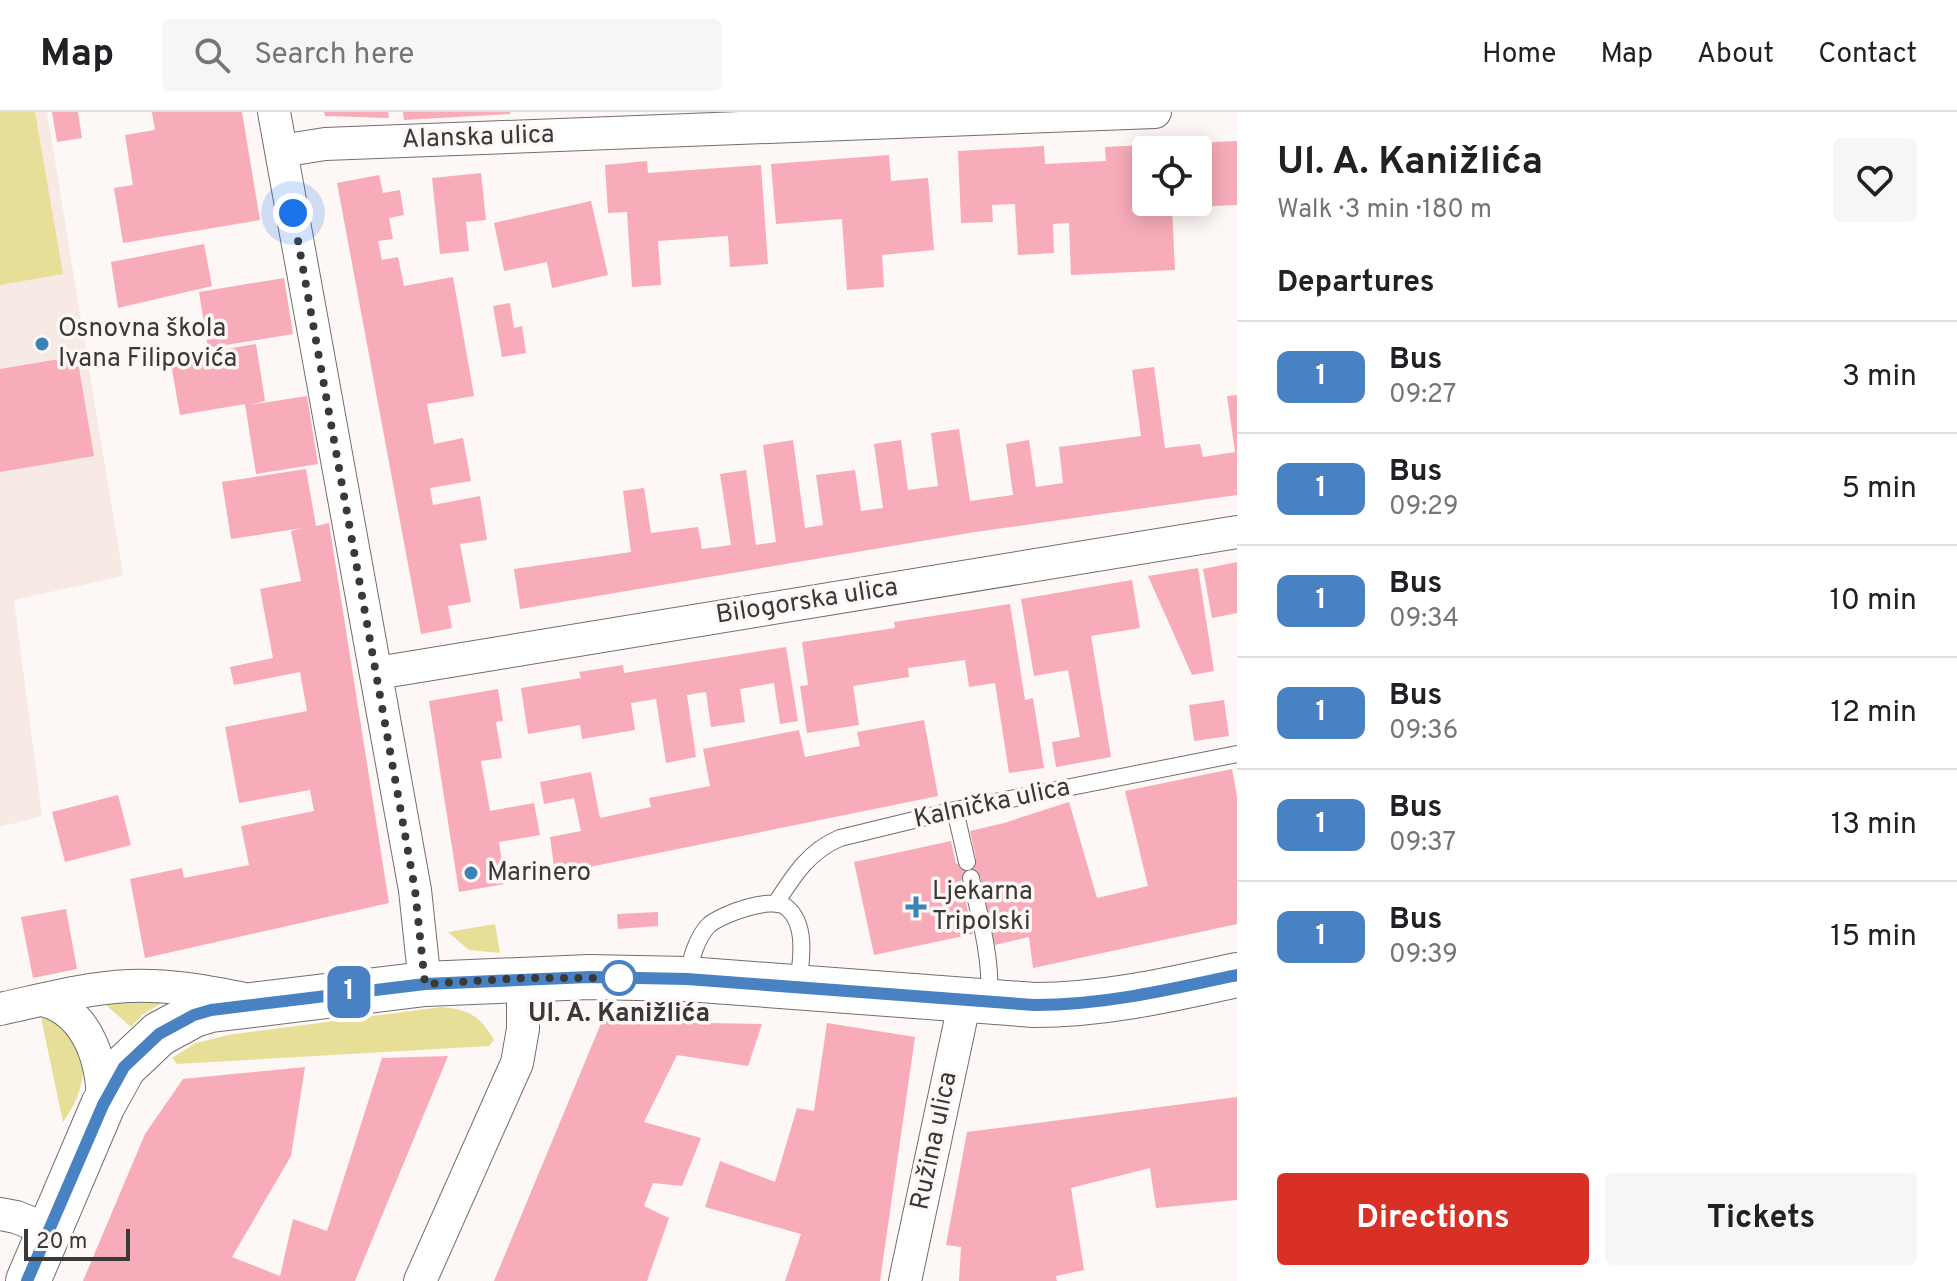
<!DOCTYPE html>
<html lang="en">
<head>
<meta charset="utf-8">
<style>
  body { margin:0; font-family:Overpass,sans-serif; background:#f6f6f6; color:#202124; height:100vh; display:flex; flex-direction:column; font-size:30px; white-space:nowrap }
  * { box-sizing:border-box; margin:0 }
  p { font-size:26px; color:#757577 }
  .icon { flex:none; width:44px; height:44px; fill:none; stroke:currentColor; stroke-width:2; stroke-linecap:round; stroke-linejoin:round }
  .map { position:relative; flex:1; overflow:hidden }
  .panel { display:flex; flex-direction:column; background:#fff; width:720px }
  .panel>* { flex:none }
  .badge { padding:0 16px; border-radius:12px; font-size:28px; line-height:52px }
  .buttons { position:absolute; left:1132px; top:24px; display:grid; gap:16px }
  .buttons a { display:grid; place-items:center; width:80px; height:80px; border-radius:8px; background:#fff; box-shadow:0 4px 20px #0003; font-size:40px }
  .scale { position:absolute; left:24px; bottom:20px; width:106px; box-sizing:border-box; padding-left:8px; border:4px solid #3a3838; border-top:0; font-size:22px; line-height:28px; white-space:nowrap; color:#3a3838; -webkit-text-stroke:6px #fdf7f5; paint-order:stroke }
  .you { position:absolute; width:40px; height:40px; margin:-20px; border:6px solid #fff; border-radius:50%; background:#1a73e8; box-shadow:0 0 0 12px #1a73e833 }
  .map>.badge { position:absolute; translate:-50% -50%; box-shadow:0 0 0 4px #fff }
  h2 { padding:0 40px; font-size:30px; line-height:72px }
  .round { display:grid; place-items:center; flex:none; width:84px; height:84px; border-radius:8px; background:#f6f6f6 }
  .head { display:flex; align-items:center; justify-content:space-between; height:136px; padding:0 40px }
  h1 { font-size:38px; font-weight:700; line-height:60px }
  .cta { display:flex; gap:16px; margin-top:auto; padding:16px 40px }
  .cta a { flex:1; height:92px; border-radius:8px; background:#d93025; color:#fff; font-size:32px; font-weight:700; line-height:92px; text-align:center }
  .cta a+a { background:#f6f6f6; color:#202124 }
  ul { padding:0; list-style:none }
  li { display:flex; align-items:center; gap:24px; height:112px; padding:0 40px; border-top:2px solid #e0e0e0 }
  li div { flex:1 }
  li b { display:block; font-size:30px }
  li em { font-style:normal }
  li .badge { min-width:88px; font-weight:700; text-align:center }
  header { display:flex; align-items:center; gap:48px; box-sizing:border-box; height:112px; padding:0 40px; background:#fff; border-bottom:2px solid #e0e0e0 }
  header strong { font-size:38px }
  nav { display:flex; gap:44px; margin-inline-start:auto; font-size:28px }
  .search { width:560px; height:72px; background:#f6f6f6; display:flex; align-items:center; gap:20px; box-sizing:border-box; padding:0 28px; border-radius:8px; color:#757577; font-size:30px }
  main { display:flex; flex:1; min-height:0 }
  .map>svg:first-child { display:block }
  .built { fill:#f7e9e4 }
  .green { fill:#e7de98 }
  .building { fill:#f8acba; fill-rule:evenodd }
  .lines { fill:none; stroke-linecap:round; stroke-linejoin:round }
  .lane-casing { stroke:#736e6c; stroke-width:18 }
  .street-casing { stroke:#736e6c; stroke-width:34 }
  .secondary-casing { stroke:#736e6c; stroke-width:46 }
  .lane { stroke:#fff; stroke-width:16 }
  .street { stroke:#fff; stroke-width:32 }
  .secondary { stroke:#fff; stroke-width:44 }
  .line-casing { stroke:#fff; stroke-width:18 }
  .line { stroke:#4982c3; stroke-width:12 }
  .walk { stroke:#3a3838; stroke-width:8; stroke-dasharray:0 14.4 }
  .poi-dot { fill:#3884b7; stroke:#fdf7f5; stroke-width:3 }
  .stop-dot { fill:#fff; stroke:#4982c3; stroke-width:4 }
  .labels { text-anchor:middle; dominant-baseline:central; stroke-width:7; stroke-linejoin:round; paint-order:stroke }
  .street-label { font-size:26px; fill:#3a3838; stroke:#fdf7f5 }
  .poi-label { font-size:26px; fill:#3a3838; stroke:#fdf7f5; text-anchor:start }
  .stop-label { font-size:26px; font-weight:bold; fill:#3a3838; stroke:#fdf7f5 }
</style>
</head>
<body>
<header>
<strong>Map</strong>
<div class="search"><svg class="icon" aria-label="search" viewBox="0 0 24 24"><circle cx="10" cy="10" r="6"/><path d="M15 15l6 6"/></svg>Search here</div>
<nav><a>Home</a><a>Map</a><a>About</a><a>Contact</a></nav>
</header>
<main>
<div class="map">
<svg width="1237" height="1169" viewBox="0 0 1237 1169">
  <rect width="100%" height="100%" fill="#fdf7f5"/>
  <path class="built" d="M 0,0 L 47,0 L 123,464 L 14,488 L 42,704 L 0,715 Z"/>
  <path class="green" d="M 0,0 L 35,0 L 63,162 L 0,173 Z
    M 495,812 L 500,841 L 469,838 L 448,820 Z
    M 99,887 L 162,887 L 162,891 L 143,902 L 131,915 Z
    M 442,895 C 470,898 480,904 494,928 L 489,934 L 177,952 L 172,946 L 196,931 L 228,923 Z
    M 40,901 C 48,906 60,910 67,917 C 94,946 83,982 63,1010 Z"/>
  <path class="building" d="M 52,0 L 78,0 L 82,26 L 57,30 Z
    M 152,0 L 242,0 L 260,108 L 123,131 L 114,76 L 133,73 L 125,23 L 155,18 Z
    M 324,0 L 388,0 L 389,6 L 325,4 Z
    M 403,0 L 510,0 L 510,2 L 404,8 Z
    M 1237,29 L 1237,93 L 1172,96 L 1175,158 L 1071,163 L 1069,111 L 1053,112 L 1054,141 L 1018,143 L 1015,92 L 992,93 L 993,110 L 961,111 L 958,39 L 1044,34 L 1045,52 L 1106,49 L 1105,35 ZM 1146,38 L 1198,38 L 1198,90 L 1146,90 Z
    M 889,43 L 891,69 L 928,66 L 934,138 L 882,143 L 884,175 L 847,178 L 842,107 L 776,112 L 771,52 Z
    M 647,49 L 648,61 L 761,53 L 768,152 L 730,155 L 728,124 L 658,129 L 661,173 L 632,175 L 627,100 L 608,101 L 605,53 Z
    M 481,61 L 486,108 L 466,110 L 469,139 L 440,142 L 432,66 Z
    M 379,63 L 383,81 L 400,78 L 404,103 L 389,106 L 393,127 L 378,129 L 382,148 L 398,145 L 404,174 L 453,165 L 474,284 L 427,292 L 434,332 L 463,326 L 471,369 L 430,376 L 433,393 L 480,384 L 487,428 L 460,432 L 471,490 L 448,494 L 452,516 L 421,522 L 337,71 Z
    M 591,89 L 608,163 L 552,176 L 547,150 L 504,159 L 494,111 Z
    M 204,132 L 212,174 L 118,196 L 111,150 Z
    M 284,166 L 293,222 L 208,236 L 199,180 Z
    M 510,191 L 514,216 L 522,214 L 526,241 L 502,245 L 493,194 Z
    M 256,232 L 265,289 L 249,293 L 307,284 L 318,352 L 256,362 L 245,292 L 180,303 L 170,246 Z
    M 77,244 L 94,344 L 0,360 L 0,257 Z
    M 1154,255 L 1165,336 L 1200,332 L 1203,345 L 1235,340 L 1227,284 L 1237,283 L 1237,383 L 975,420 L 520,497 L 514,457 L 631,440 L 623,379 L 644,376 L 651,421 L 698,415 L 702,437 L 731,433 L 720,362 L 746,358 L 756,433 L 776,430 L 763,333 L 793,328 L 805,416 L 823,413 L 816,363 L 855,358 L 861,399 L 883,396 L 874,332 L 901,328 L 908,378 L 938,374 L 931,321 L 959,317 L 970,389 L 1013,383 L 1006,332 L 1029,328 L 1036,375 L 1063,371 L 1059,335 L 1141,324 L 1132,258 Z
    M 306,357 L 316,414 L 329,411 L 389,791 L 145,846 L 130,767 L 182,756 L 184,766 L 249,753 L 241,714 L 314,699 L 310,678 L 239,691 L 225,615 L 307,599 L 300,560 L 234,573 L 230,555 L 273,546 L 260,477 L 301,469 L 291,419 L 302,416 L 231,427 L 222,370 Z
    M 1237,450 L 1237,501 L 1212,506 L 1203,457 Z
    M 1198,456 L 1214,559 L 1192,563 L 1148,464 Z
    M 1132,468 L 1140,516 L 1091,524 L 1111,645 L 1056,655 L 1052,630 L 1080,625 L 1068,558 L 1034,564 L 1021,487 Z
    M 1010,492 L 1025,588 L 1033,586 L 1044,656 L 1009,661 L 995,571 L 969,575 L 965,548 L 908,556 L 909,565 L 853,574 L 859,613 L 807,621 L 800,574 L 808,573 L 802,530 L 895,516 L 894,510 Z
    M 786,535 L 798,609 L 780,612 L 774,571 L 740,577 L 745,610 L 711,615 L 706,580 L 687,583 L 696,645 L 666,651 L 656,587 L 631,591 L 635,618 L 582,627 L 580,613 L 528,622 L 521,576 L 581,566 L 579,560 L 623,553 L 624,561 Z
    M 498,577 L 503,609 L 496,610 L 502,646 L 481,649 L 490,699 L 534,691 L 540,723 L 499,730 L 505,772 L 459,780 L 429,589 Z
    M 1224,588 L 1229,624 L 1194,629 L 1189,593 Z
    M 924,608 L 938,684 L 555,762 L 550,725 L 581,719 L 574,686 L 544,692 L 540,670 L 591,660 L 600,706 L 651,695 L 649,686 L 710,674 L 703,637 L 799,618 L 805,645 L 860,634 L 857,620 Z
    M 1232,657 L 1237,685 L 1237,812 L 1033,856 L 1029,825 L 995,833 L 980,764 L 961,768 L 973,822 L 874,843 L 854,750 L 951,729 L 956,752 L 976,747 L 970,719 L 1004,711 L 1069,690 L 1097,786 L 1148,774 L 1125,679 Z
    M 118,683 L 131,733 L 65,750 L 52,700 Z
    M 66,797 L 77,857 L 33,866 L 21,805 Z
    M 658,800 L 658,814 L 618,817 L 617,802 Z
    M 602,909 L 762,912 L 748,954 L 677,943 L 644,1010 L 701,1026 L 682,1074 L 653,1071 L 644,1094 L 669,1106 L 647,1169 L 494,1169 Z
    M 827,911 L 915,925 L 880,1169 L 785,1169 L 801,1122 L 705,1095 L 720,1049 L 775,1070 L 797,996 L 814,999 Z
    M 448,944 L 355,1169 L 83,1169 L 145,1022 L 183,967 L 305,955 L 291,1044 L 232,1145 L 280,1164 L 293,1107 L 327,1119 L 382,946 Z
    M 1237,985 L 1237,1088 L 1156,1096 L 1150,1056 L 1071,1076 L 1084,1158 L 1056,1164 L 1057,1169 L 959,1169 L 961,1135 L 946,1133 L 967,1020 Z"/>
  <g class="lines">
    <g class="lane-casing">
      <path id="lane" d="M 955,698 L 967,750
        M 971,766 C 980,806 992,847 989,888
        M 776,791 C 794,763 809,739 840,726 L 955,698 L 1237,642
        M 687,865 C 691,848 696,826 709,813 C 722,802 771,784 786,795 C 808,812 801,850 798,873"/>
    </g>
    <g class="street-casing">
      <path id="street" d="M 274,0 L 415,778 L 425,872
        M 281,39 L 325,32 L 1155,0
        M 377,561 L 1237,420
        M 43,888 C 89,900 103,951 103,993
        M 0,897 C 42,888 85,876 129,874 C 166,872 204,879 240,886
        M 0,1102 L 16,1105 L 49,1118
        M 420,1169 L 517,951 L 523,917 L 523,866
        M 905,1169 L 965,888"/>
    </g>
    <g class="secondary-casing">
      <path id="secondary" d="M 28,1169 L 103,993 L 124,955 L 159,922 L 194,903 L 211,898 L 425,872 L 589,865 L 687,867 L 1034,893 C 1104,893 1169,878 1237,863"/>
    </g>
    <use href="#lane" class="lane"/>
    <use href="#street" class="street"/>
    <use href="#secondary" class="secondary"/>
  </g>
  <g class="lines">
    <g class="line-casing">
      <path id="line" d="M 27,1169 L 103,993 L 124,955 L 159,922 L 194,903 L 211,898 L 425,872 L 589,865 L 687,867 L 1034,893 C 1103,893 1169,878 1237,863"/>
    </g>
    <use href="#line" class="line"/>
    <path class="walk" d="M 293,101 L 415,778 L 425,872 L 523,866 L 619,866"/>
  </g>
  <g class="poi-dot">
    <circle cx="42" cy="232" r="8"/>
    <circle cx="471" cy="761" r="8"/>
    <path d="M912 783h8v8h8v8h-8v8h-8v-8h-8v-8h8z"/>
  </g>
  <circle class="stop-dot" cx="619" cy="866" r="16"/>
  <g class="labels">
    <g class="street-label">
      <text transform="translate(478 26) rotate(-2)">Alanska ulica</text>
      <text transform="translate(807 490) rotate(-9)">Bilogorska ulica</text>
      <text transform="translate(992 692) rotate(-12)">Kalnička ulica</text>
      <text transform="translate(935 1029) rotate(-78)">Ružina ulica</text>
    </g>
    <g class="poi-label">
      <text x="58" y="217">Osnovna škola<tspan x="58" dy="30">Ivana Filipovića</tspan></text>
      <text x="487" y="761">Marinero</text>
      <text x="932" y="780">Ljekarna<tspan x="932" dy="30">Tripolski</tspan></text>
    </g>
    <g class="stop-label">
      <text x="619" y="902">Ul. A. Kanižlića</text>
    </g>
  </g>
</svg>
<div class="buttons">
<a><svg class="icon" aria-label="locate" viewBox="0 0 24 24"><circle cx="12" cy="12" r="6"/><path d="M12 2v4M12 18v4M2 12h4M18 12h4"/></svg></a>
</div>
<div class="scale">20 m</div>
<div class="you" style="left:293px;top:101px"></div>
<b class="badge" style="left:349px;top:880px;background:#4982c3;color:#fff">1</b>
</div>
<section class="panel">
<div class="head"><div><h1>Ul. A. Kanižlića</h1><p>Walk · 3 min · 180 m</p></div><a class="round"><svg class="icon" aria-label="heart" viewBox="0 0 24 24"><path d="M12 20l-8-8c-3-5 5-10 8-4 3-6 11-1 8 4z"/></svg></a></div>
<h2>Departures</h2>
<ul>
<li><span class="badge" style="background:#4982c3;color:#fff">1</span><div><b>Bus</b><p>09:27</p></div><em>3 min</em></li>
<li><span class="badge" style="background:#4982c3;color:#fff">1</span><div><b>Bus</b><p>09:29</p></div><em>5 min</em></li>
<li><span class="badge" style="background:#4982c3;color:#fff">1</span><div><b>Bus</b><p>09:34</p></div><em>10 min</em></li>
<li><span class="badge" style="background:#4982c3;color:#fff">1</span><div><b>Bus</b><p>09:36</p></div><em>12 min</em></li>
<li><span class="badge" style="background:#4982c3;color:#fff">1</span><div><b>Bus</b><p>09:37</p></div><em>13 min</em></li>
<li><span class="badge" style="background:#4982c3;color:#fff">1</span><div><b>Bus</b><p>09:39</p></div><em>15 min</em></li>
</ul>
<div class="cta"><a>Directions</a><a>Tickets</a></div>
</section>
</main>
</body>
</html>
